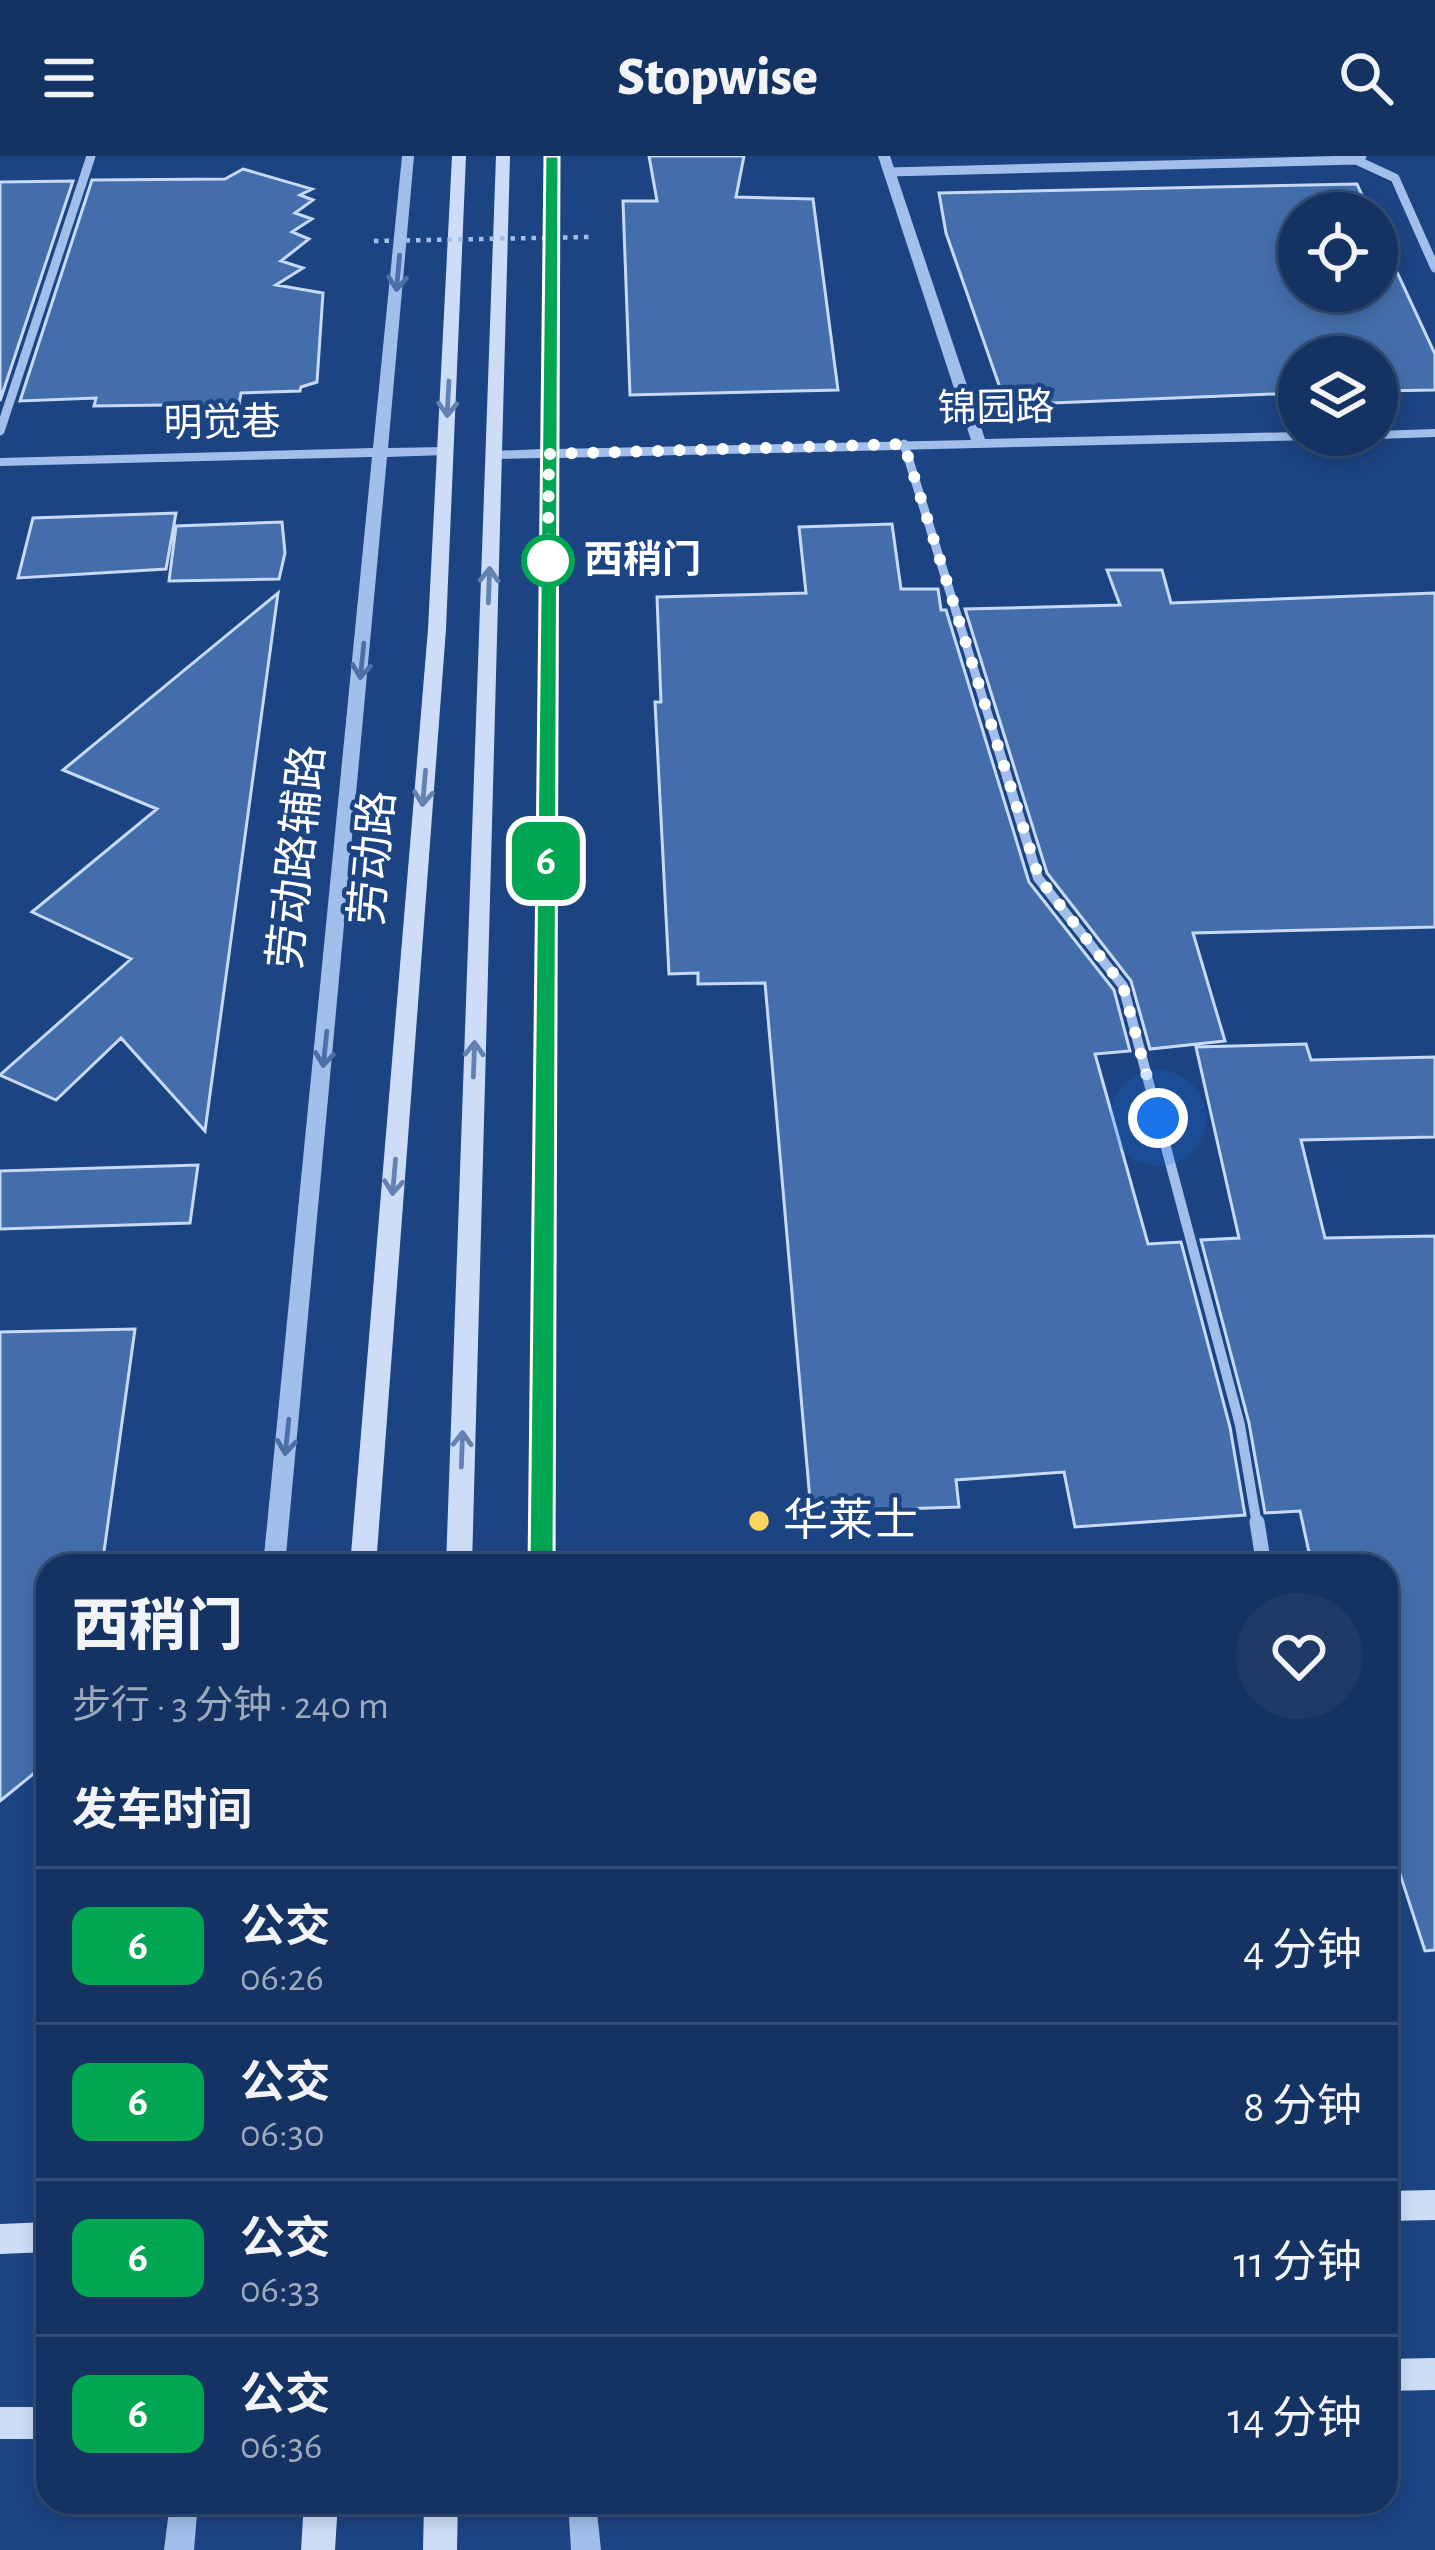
<!DOCTYPE html>
<html lang="zh">
<head>
<meta charset="utf-8">
<style>
  body { margin:0; font-family:"Alegreya Sans","Noto Sans SC",sans-serif; background:#1e3b68; color:#f1f3f6; height:100vh; display:flex; flex-direction:column; font-size:45px; white-space:nowrap }
  * { box-sizing:border-box; margin:0 }
  p { font-size:39px; color:#9daabe }
  .icon { flex:none; width:66px; height:66px; fill:none; stroke:currentColor; stroke-width:2; stroke-linecap:round; stroke-linejoin:round }
  .map { position:relative; flex:1; overflow:hidden }
  .side { position:absolute; left:36px; top:1398px; width:1362px; height:960px; display:flex; flex-direction:column; background:#153362; border-radius:36px; box-shadow:0 6px 18px #0003,0 0 0 3px #344e77 }
  .side>* { flex:none }
  .badge { padding:0 24px; border-radius:18px; font-size:42px; line-height:78px }
  .buttons { position:absolute; left:1278px; top:36px; display:grid; gap:24px }
  .buttons a { display:grid; place-items:center; width:120px; height:120px; border-radius:50%; background:#153362; box-shadow:0 6px 18px #0003,0 0 0 3px #344e77; font-size:60px }
  .you { position:absolute; width:60px; height:60px; margin:-30px; border:9px solid #fff; border-radius:50%; background:#1a73e8; box-shadow:0 0 0 18px #1a73e833 }
  .map>.badge { position:absolute; translate:-50% -50%; box-shadow:0 0 0 6px #fff }
  h2 { padding:0 36px; font-size:45px; line-height:108px }
  .round { display:grid; place-items:center; flex:none; width:126px; height:126px; border-radius:63px; background:#1e3b68 }
  .summary { display:flex; align-items:center; justify-content:space-between; height:204px; padding:0 36px }
  h1 { font-size:57px; font-weight:800; line-height:90px }
  ul { padding:0; list-style:none }
  li { display:flex; align-items:center; gap:36px; height:156px; padding:0 36px; border-top:3px solid #344e77 }
  li div { flex:1 }
  li b { display:block; font-size:45px }
  li em { font-style:normal }
  li .badge { min-width:132px; font-weight:700; text-align:center }
  header { display:flex; justify-content:space-between; align-items:center; height:156px; padding:0 36px; background:#153362; font-size:54px; font-weight:800 }
  .map>svg:first-child { display:block }
  .building { fill:#446eab; stroke:#c6daf8; stroke-width:3 }
  .lines { fill:none; stroke-linecap:round; stroke-linejoin:round }
  .minor-far2 { stroke:#a1bfea; stroke-width:9 }
  .minor-far1 { stroke:#a1bfea; stroke-width:10 }
  .minor { stroke:#a1bfea; stroke-width:15 }
  .tertiary { fill:#a1bfea; fill-rule:evenodd }
  .secondary { fill:#cdddf8; fill-rule:evenodd }
  .path-bridge { stroke:#a1bfea; stroke-width:4.5; stroke-dasharray:4.5 6; stroke-linecap:butt }
  .oneway { stroke:#4b6fa6 }
  .oneway2 { stroke:#6381b1 }
  .line { fill:#00a651; stroke:#fff; stroke-width:3 }
  .walk { stroke:#fff; stroke-width:12; stroke-dasharray:0 21.6 }
  .stop-dot { fill:#fff; stroke:#00a651; stroke-width:6 }
  .poi-dot { fill:#fbd55e; stroke:#1c4482; stroke-width:4.5 }
  .labels { text-anchor:middle; dominant-baseline:central; stroke-width:9; stroke-linejoin:round; paint-order:stroke }
  .far-street-label { font-size:39px; fill:#fff; stroke:#1c4482 }
  .far-stop-label { font-size:39px; font-weight:bold; fill:#fff; stroke:#1c4482; text-anchor:start }
  .street-label { font-size:45px; fill:#fff; stroke:#1c4482 }
  .poi-label { font-size:45px; fill:#fff; stroke:#1c4482; text-anchor:start }
</style>
</head>
<body>
<header><svg class="icon" aria-label="menu" viewBox="0 0 24 24"><path d="M4 6h16M4 12h16M4 18h16"/></svg>Stopwise<svg class="icon" aria-label="search" viewBox="0 0 24 24"><circle cx="10" cy="10" r="6"/><path d="M15 15l6 6"/></svg></header>
<div class="map">
<svg width="1435" height="2394" viewBox="0 0 1435 2394">
  <rect width="100%" height="100%" fill="#1c4482"/>
  <path class="building" d="M 649,0 L 744,0 L 736,41 L 813,43 L 838,234 L 630,239 L 623,45 L 657,45 Z
    M 243,13 L 312,33 L 300,39 L 313,44 L 295,57 L 312,63 L 292,76 L 309,83 L 281,105 L 303,112 L 276,129 L 323,137 L 317,226 L 301,231 L 300,235 L 241,237 L 239,248 L 94,250 L 96,242 L 20,245 L 92,24 L 225,23 Z
    M 73,25 L 0,245 L 0,26 Z
    M 1357,28 L 1370,57 L 1299,57 L 1299,135 L 1377,135 L 1377,73 L 1435,198 L 1435,234 L 1377,235 L 1377,201 L 1299,201 L 1299,237 L 1006,249 L 946,77 L 939,37 Z
    M 176,357 L 166,413 L 18,422 L 33,362 Z
    M 282,366 L 285,397 L 279,423 L 169,425 L 176,370 Z
    M 892,368 L 901,433 L 938,433 L 941,454 L 946,454 L 1029,726 L 1114,834 L 1130,895 L 1095,898 L 1148,1088 L 1181,1086 L 1230,1271 L 1245,1359 L 1075,1371 L 1064,1316 L 956,1324 L 959,1351 L 811,1356 L 765,827 L 698,828 L 698,817 L 669,818 L 655,546 L 661,546 L 657,441 L 806,437 L 799,371 Z
    M 1107,414 L 1162,414 L 1171,447 L 1435,437 L 1435,771 L 1193,777 L 1225,885 L 1150,893 L 1131,825 L 1047,717 L 965,453 L 1120,449 Z
    M 278,437 L 205,975 L 121,882 L 56,944 L 0,919 L 131,803 L 32,756 L 157,653 L 63,614 Z
    M 1306,888 L 1311,904 L 1435,901 L 1435,981 L 1301,984 L 1325,1082 L 1435,1080 L 1435,1794 L 1425,1795 L 1386,1675 L 1386,1410 L 1312,1410 L 1300,1355 L 1265,1357 L 1249,1267 L 1201,1084 L 1239,1082 L 1196,891 Z
    M 198,1009 L 190,1067 L 0,1073 L 0,1015 Z
    M 135,1173 L 102,1410 L 48,1410 L 48,1606 L 0,1645 L 0,1176 Z"/>
  <g class="lines">
    <path class="minor-far2" d="M 1356,4 L 1395,22 L 1435,112
      M 889,16 L 1356,4 L 1362,0
      M 0,275 L 91,0
      M 904,288 L 998,591"/>
    <path class="minor-far1" d="M 997,588 L 1038,722 L 1123,830 L 1240,1269 L 1257,1369"/>
    <path class="minor" d="M 1257,1366 L 1264,1410"/>
    <path class="tertiary" d="M 402,0 L 414,0 L 388,292 L 445,291 L 452,295 L 445,299 L 387,301 L 285,1410 L 263,1410 L 372,301 L 0,310 L 0,302 L 373,292 Z
      M 546,0 L 558,0 L 557,293 L 971,284 L 878,0 L 890,0 L 985,283 L 1299,276 L 1299,279 L 1363,279 L 1356,283 L 557,302 L 552,1410 L 530,1410 L 542,302 L 493,303 L 486,299 L 493,295 L 542,293 Z
      M 1435,273 L 1435,281 L 1377,283 L 1370,279 L 1377,279 L 1377,275 Z
      M 170,2346 L 198,2346 L 194,2394 L 164,2394 Z
      M 568,2346 L 596,2346 L 601,2394 L 571,2394 Z"/>
    <path class="secondary" d="M 452,0 L 466,0 L 446,473 L 376,1410 L 350,1410 L 428,473 Z
      M 496,0 L 510,0 L 472,1410 L 446,1410 Z
      M 1435,2034 L 1435,2064 L 1386,2065 L 1386,2035 Z
      M 48,2066 L 48,2096 L 0,2098 L 0,2068 Z
      M 1435,2202 L 1435,2234 L 1386,2235 L 1386,2203 Z
      M 0,2251 L 48,2251 L 48,2283 L 0,2283 Z
      M 304,2346 L 338,2346 L 335,2394 L 301,2394 Z
      M 424,2346 L 458,2346 L 457,2394 L 423,2394 Z"/>
    <path class="path-bridge" d="M 374,85 L 590,81"/>
  </g>
  <defs><path id="oneway-shaft" d="M-6 0H5M1.5-3L5.5 0L1.5 3" fill="none" stroke-width="1.6" stroke-linecap="round" stroke-linejoin="round" transform="scale(3)"/></defs>
  <g class="oneway">
    <use href="#oneway-shaft" transform="translate(398 117) rotate(95)"/>
    <use href="#oneway-shaft" transform="translate(362 505) rotate(96)"/>
    <use href="#oneway-shaft" transform="translate(325 893) rotate(96)"/>
    <use href="#oneway-shaft" transform="translate(287 1281) rotate(96)"/>
  </g>
  <g class="oneway2">
    <use href="#oneway-shaft" transform="translate(448 243) rotate(93)"/>
    <use href="#oneway-shaft" transform="translate(489 429) rotate(-88)"/>
    <use href="#oneway-shaft" transform="translate(424 632) rotate(95)"/>
    <use href="#oneway-shaft" transform="translate(474 903) rotate(-88)"/>
    <use href="#oneway-shaft" transform="translate(394 1021) rotate(95)"/>
    <use href="#oneway-shaft" transform="translate(462 1293) rotate(-88)"/>
  </g>
  <path class="line" d="M 545,0 L 559,0 L 554,1410 L 541,1420 L 529,1410 Z"/>
  <g class="lines">
    <path class="walk" d="M 548,405 L 549,298 L 904,288 L 1039,722 L 1123,830 L 1158,962"/>
  </g>
  <circle class="stop-dot" cx="548" cy="405" r="24"/>
  <circle class="poi-dot" cx="759" cy="1365" r="12"/>
  <g class="labels">
    <g class="far-street-label">
      <text transform="translate(996 253) rotate(-1)">锦园路</text>
      <text transform="translate(222 268) rotate(-1)">明觉巷</text>
    </g>
    <g class="far-stop-label">
      <text x="584" y="405">西稍门</text>
    </g>
    <g class="street-label">
      <text transform="translate(298 701) rotate(-84)">劳动路辅路</text>
      <text transform="translate(374 702) rotate(-85)">劳动路</text>
    </g>
    <g class="poi-label">
      <text x="783" y="1365">华莱士</text>
    </g>
  </g>
</svg>
<div class="buttons">
<a><svg class="icon" aria-label="locate" viewBox="0 0 24 24"><circle cx="12" cy="12" r="6"/><path d="M12 2v4M12 18v4M2 12h4M18 12h4"/></svg></a>
<a><svg class="icon" aria-label="layers" viewBox="0 0 24 24"><path d="M12 4l9 5-9 5-9-5zM3 14l9 5 9-5"/></svg></a>
</div>
<div class="you" style="left:1158px;top:962px"></div>
<b class="badge" style="left:546px;top:705px;background:#00a651;color:#fff">6</b>
<section class="side">
<div class="summary"><div><h1>西稍门</h1><p>步行 · 3 分钟 · 240 m</p></div><a class="round"><svg class="icon" aria-label="heart" viewBox="0 0 24 24"><path d="M12 20l-8-8c-3-5 5-10 8-4 3-6 11-1 8 4z"/></svg></a></div>
<h2>发车时间</h2>
<ul>
<li><span class="badge" style="background:#00a651;color:#fff">6</span><div><b>公交</b><p>06:26</p></div><em>4 分钟</em></li>
<li><span class="badge" style="background:#00a651;color:#fff">6</span><div><b>公交</b><p>06:30</p></div><em>8 分钟</em></li>
<li><span class="badge" style="background:#00a651;color:#fff">6</span><div><b>公交</b><p>06:33</p></div><em>11 分钟</em></li>
<li><span class="badge" style="background:#00a651;color:#fff">6</span><div><b>公交</b><p>06:36</p></div><em>14 分钟</em></li>
</ul>
</section>
</div>
</body>
</html>
